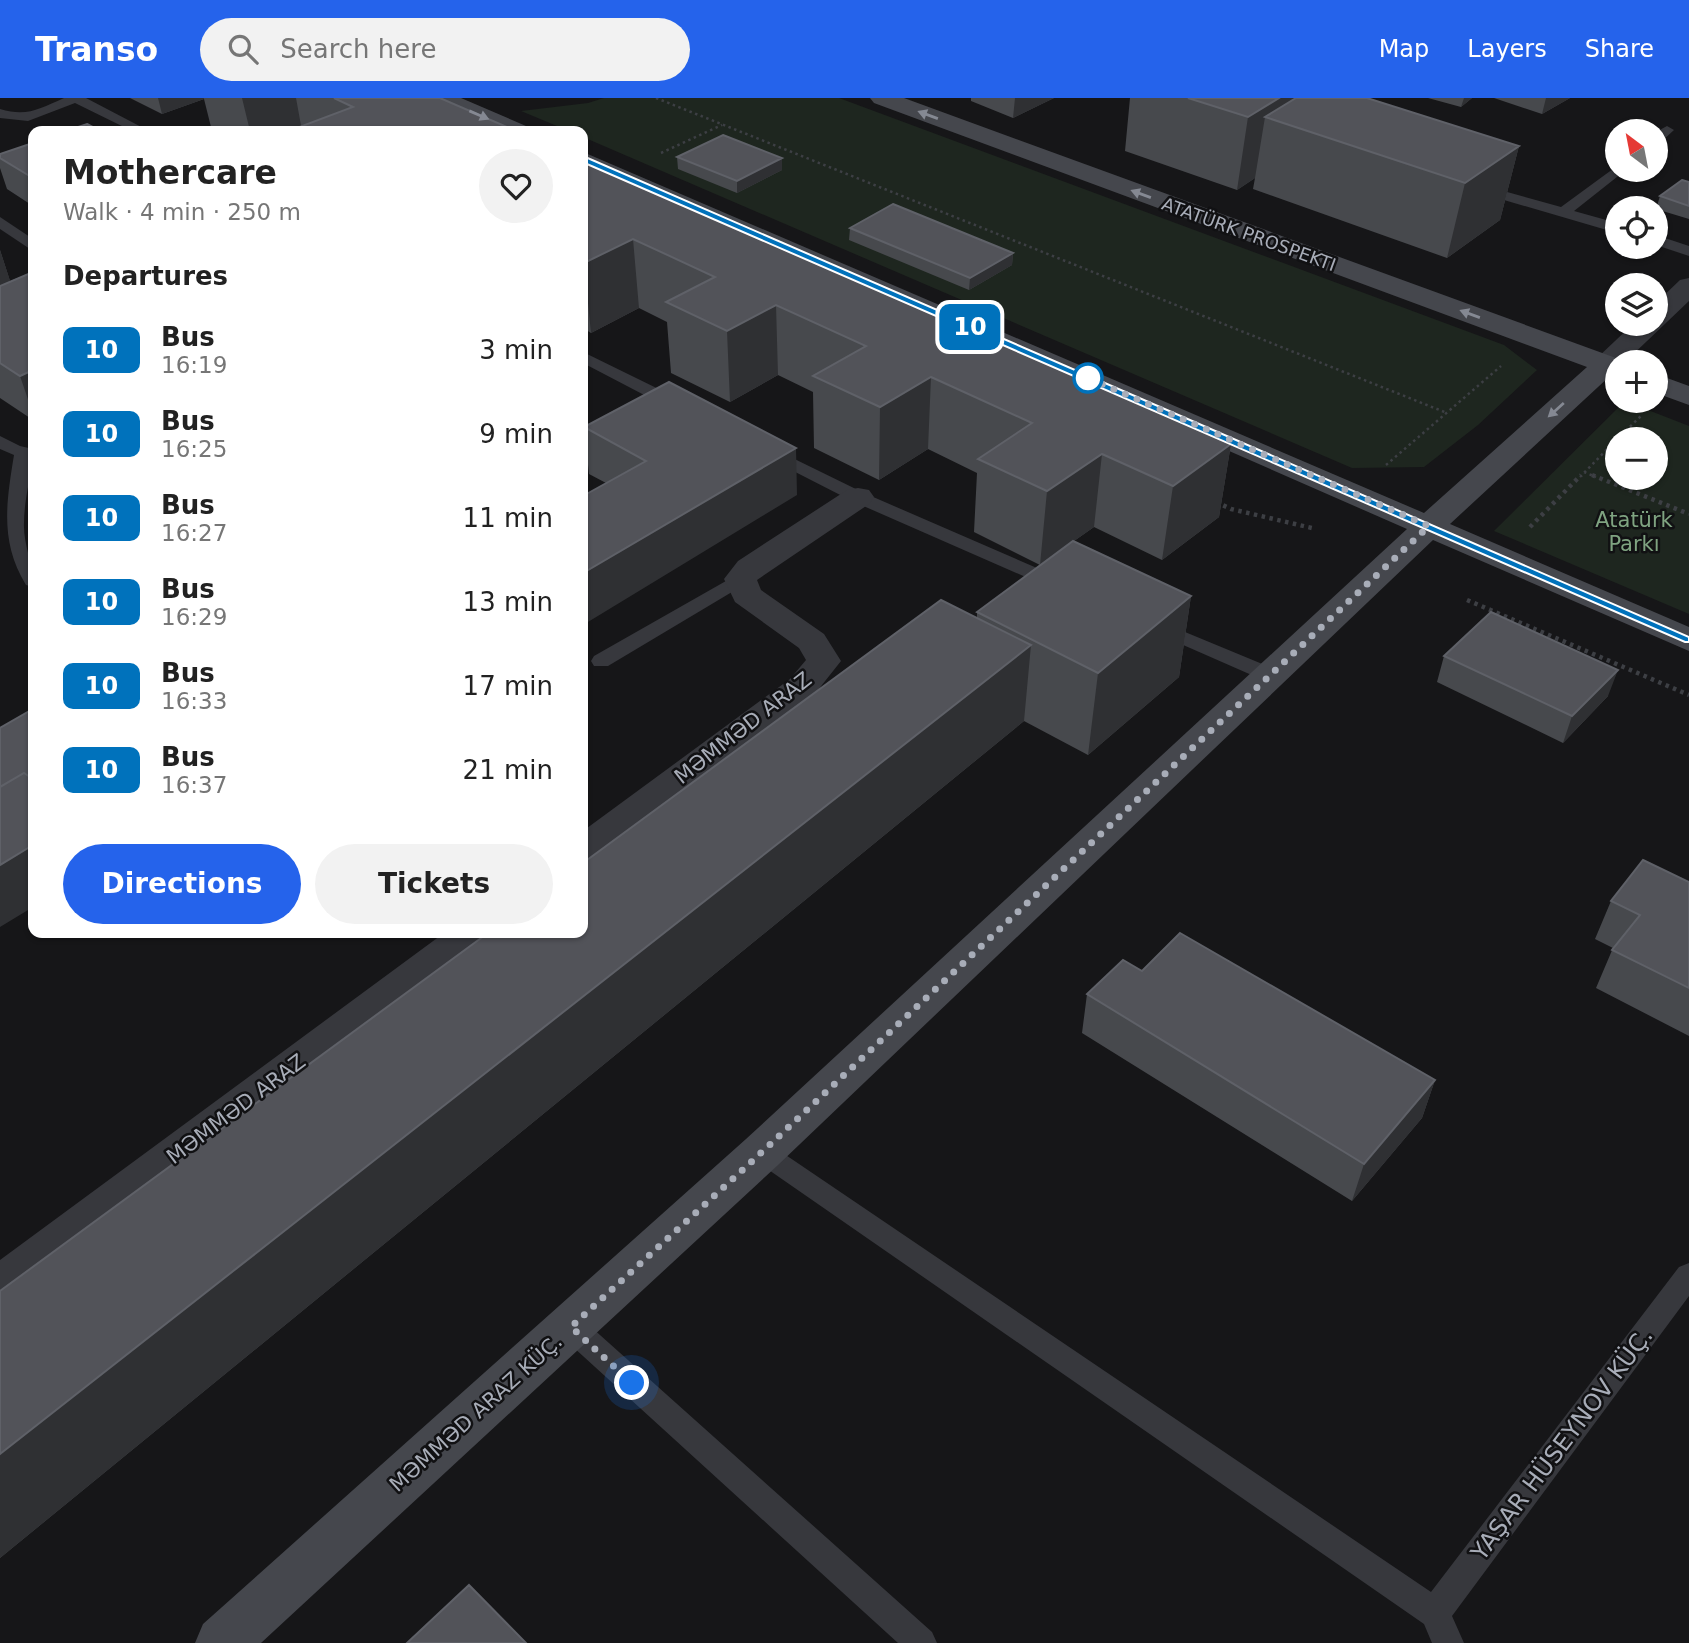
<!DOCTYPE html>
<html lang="en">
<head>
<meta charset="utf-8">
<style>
  body { margin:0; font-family:"DejaVu Sans",sans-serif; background:#f2f2f2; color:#222; height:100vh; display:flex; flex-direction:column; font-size:26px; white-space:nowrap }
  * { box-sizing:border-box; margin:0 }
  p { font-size:23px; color:#767676 }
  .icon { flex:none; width:38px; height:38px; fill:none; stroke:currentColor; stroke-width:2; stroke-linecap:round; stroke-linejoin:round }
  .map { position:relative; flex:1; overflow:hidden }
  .details { position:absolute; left:28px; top:28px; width:560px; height:812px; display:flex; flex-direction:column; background:#fff; border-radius:14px; box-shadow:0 2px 5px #0004 }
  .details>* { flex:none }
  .badge { padding:0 14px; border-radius:10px; font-size:24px; line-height:46px }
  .needle { width:46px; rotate:328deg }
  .controls { position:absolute; left:1605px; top:21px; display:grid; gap:14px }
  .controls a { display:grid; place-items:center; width:63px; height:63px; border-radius:50%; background:#fff; box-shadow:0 2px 5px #0004; font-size:35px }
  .you { position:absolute; width:35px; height:35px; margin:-18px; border:5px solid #fff; border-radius:50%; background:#1a73e8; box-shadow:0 0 0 10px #1a73e833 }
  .map>.badge { position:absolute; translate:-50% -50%; box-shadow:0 0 0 4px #fff }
  h2 { padding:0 35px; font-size:26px; line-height:63px }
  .round { display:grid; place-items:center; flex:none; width:74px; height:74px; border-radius:37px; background:#f2f2f2 }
  .overview { display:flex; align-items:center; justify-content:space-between; height:119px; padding:0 35px }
  h1 { font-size:33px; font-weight:800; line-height:52px }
  .action { display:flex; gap:14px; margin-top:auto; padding:14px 35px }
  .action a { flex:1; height:80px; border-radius:42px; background:#2563eb; color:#fff; font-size:28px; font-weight:800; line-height:80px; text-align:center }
  .action a+a { background:#f2f2f2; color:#222 }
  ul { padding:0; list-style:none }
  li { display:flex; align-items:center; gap:21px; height:84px; padding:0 35px }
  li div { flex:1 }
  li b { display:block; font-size:26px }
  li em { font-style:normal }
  li .badge { min-width:77px; font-weight:700; text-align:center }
  header { display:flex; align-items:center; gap:42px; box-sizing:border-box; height:98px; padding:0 35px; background:#2563eb; color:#fff }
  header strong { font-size:33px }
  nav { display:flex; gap:38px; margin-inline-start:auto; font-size:24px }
  .search { width:490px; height:63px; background:#f2f2f2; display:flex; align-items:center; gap:18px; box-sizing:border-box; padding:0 24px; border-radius:38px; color:#767676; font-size:26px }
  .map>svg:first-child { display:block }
  .green { fill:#1e261f; fill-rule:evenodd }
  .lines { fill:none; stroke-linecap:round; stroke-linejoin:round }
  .path-far1 { stroke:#3d3f44; stroke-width:2.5; stroke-dasharray:2.5 3.5; stroke-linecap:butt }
  .path { stroke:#3d3f44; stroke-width:4.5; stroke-dasharray:3.5 4.5; stroke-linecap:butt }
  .service { fill:#37383d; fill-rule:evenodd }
  .minor { fill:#37383d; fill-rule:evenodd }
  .secondary { fill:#45474d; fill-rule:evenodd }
  .wall { fill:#47494d }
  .shaded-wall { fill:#2f3033 }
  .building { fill:#525359; stroke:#5f6168; stroke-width:2 }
  .oneway { fill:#858993 }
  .line { fill:#0072bc; stroke:#fff; stroke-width:2 }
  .walk { stroke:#a8adb8; stroke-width:7; stroke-dasharray:0 12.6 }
  .stop-dot { fill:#fff; stroke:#0072bc; stroke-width:3.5 }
  .labels { text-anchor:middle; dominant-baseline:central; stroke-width:5; stroke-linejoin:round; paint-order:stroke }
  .far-street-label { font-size:18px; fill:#a8adb8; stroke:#111113 }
  .park-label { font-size:21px; fill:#7fa381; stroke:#111113 }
  .street-label { font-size:21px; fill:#a8adb8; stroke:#111113 }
  .near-street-label { font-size:24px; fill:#a8adb8; stroke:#111113 }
</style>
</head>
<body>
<header>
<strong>Transo</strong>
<div class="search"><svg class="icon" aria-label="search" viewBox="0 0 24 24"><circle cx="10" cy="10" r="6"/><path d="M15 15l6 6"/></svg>Search here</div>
<nav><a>Map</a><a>Layers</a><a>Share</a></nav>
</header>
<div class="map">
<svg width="1689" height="1545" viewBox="0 0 1689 1545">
  <rect width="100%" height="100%" fill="#161618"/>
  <path class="green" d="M 604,0 L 839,0 L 1504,247 L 1537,272 L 1478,327 L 1424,369 L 1352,370 L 583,39 L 583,33 L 569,33 L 521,13 L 588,5 Z
    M 1625,303 L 1689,328 L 1689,516 L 1494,433 ZM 1617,341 L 1656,341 L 1656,380 L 1617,380 Z"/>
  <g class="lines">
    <path class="path-far1" d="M 656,0 L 1447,315
      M 661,55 L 722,27
      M 1617,341 L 1641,318
      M 1386,367 L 1501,268
      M 1584,374 L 1596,379
      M 1580,379 L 1617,341"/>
    <path class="path" d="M 1592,377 L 1689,416
      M 1216,404 L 1231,411 L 1312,430
      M 1530,429 L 1581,377
      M 1467,502 L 1689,597"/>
    <path class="service" d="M 64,0 L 86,0 L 149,33 L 132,33 L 75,5 L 28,23 L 0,20 L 0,11 C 27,19 39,11 64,0 Z
      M 1667,28 L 1674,32 L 1661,44 L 1656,45 L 1656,34 Z
      M 1617,68 L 1617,72 L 1624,72 L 1622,75 L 1574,113 L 1617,125 L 1617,135 L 1470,92 L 1468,89 L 1475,85 L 1561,109 Z
      M 0,119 L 33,141 L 33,153 L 0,131 Z
      M 1656,137 L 1689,148 L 1689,158 L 1656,147 Z
      M 583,254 L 683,303 L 686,307 L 677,312 L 671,311 L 583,265 Z
      M 0,338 L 20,348 L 33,351 C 33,373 24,399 24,425 C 23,447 34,467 33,489 L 26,487 C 0,444 6,406 14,357 L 0,351 Z
      M 770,349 L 864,395 L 1067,483 L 1070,487 L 1067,491 L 1053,491 L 852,403 L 764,358 L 761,354 L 764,350 Z
      M 740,475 L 750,481 L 747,485 L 608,568 L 594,568 L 591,563 L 594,558 Z
      M 1156,522 L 1277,572 L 1280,577 L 1277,582 L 1263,582 L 1149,532 L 1146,528 L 1149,524 Z
      M 762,1043 L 771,1047 L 1431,1494 L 1679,1169 L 1689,1165 L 1689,1198 L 1452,1518 L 1464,1545 L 1432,1545 L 1424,1526 L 753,1061 L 749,1054 L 753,1047 Z
      M 571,1217 L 581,1220 L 932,1534 L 937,1545 L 898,1545 L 561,1238 L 557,1229 L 561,1220 Z"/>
    <path class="minor" d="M 1689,180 L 1689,203 L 1625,264 L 1617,264 L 1617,272 L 1607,275 L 1597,272 L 1593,266 L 1597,260 L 1633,226 L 1656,226 L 1656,205 L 1680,182 Z
      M 858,390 L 869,392 L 874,399 L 869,406 L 757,482 L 761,492 L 824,536 L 841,563 L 814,597 L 596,761 L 583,765 L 583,733 L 790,581 L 806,562 L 799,550 L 735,504 L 724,481 L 738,463 L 847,392 Z
      M 444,835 L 492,835 L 486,845 L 17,1202 L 0,1208 L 0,1162 Z"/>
    <path class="secondary" d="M 429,0 L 461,0 L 526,28 L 530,33 L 499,33 L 433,5 Z
      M 870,0 L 904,0 L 1627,264 L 1617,264 L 1617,279 L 1611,277 L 1450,426 L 1689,529 L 1689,553 L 1433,442 L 778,1067 L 261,1545 L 195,1545 L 203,1526 L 746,1041 L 1407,431 L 583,70 L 583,54 L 1424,415 L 1587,269 L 874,5 Z
      M 1656,276 L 1689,288 L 1689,307 L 1656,295 Z"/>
  </g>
  <path class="wall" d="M 130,0 L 440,0 L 516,33 L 212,33 L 204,1 L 162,16 Z
    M 971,0 L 1054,0 L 1013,20 L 971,3 Z
    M 1130,0 L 1367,0 L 1519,48 L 1500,122 L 1447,160 L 1253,91 L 1255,80 L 1237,92 L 1125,53 Z
    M 1428,0 L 1472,0 L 1461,9 Z
    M 1494,0 L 1570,0 L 1542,16 Z
    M 33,45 L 33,108 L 7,91 L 0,70 L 0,56 Z
    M 677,59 L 782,60 L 782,72 L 737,95 L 678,71 Z
    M 583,62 L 1231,346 L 1219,419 L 1162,462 L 1094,429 L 1074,443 L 1191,498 L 1179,579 L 1088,657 L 1024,623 L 0,1460 L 0,1193 L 977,520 L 977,514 L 1040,467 L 974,434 L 977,375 L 928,351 L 879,382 L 814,350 L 813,294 L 778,277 L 730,304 L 671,275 L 667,224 L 639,210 L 591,235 L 583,230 Z
    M 1689,84 L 1689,121 L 1656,111 L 1660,98 Z
    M 850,130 L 1013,155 L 1012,167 L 969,192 L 849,142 Z
    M 0,152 L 10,183 L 33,174 L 33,322 L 0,300 Z
    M 584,329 L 797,397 L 606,385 L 589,376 Z
    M 1444,558 L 1608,598 L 1563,645 L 1437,584 Z
    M 1689,784 L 1689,938 L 1596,890 L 1613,850 L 1595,841 L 1611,803 Z
    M 1142,873 L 1435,982 L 1422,1020 L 1352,1103 L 1082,935 L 1087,896 Z"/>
  <path class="shaded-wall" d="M 158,0 L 204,0 L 204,1 L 162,16 Z
    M 242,0 L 296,0 L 302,33 L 250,33 Z
    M 1015,0 L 1054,0 L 1013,20 Z
    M 1279,0 L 1311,0 L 1265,19 L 1255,80 L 1237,92 L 1248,19 Z
    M 1464,0 L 1472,0 L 1461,9 Z
    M 1546,0 L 1570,0 L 1542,16 Z
    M 1519,48 L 1500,122 L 1447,160 L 1465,85 Z
    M 782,60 L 782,72 L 737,95 L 737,83 Z
    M 633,141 L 639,210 L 591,235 L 584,165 Z
    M 0,152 L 14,195 L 0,201 Z
    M 1013,155 L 1012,167 L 969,192 L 970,180 Z
    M 776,207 L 778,277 L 730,304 L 727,233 Z
    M 33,272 L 33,316 L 20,278 Z
    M 931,279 L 928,351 L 879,382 L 880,309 Z
    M 1231,346 L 1219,419 L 1162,462 L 1173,388 Z
    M 796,350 L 797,397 L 583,527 L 583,475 Z
    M 1102,356 L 1094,429 L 1040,467 L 1047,393 Z
    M 1191,498 L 1179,579 L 1088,657 L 1098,575 Z
    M 1031,547 L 1024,623 L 0,1460 L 0,1356 Z
    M 1618,572 L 1608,598 L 1563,645 L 1572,618 Z
    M 33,747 L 33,809 L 0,829 L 0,767 Z
    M 1435,982 L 1422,1020 L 1352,1103 L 1364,1066 Z"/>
  <path class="building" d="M 334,0 L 440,0 L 516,33 L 403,33 L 397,30 L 390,33 L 313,33 L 302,28 L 353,9 Z
    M 1188,0 L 1279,0 L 1248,19 Z
    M 1296,0 L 1367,0 L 1519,48 L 1465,85 L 1265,19 Z
    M 87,26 L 100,33 L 66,33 Z
    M 723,37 L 782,60 L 737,83 L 677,59 Z
    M 33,45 L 33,80 L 0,60 L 0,56 Z
    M 583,62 L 1231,346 L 1173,388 L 1102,356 L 1047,393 L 978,361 L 1032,325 L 931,279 L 880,309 L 813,278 L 866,248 L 776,207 L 727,233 L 666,204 L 715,179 L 633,141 L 584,165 L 583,164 Z
    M 1682,82 L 1689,84 L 1689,108 L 1660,98 Z
    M 893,106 L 1013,155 L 970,180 L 850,130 Z
    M 33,174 L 33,272 L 20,278 L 0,265 L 0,188 Z
    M 669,284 L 796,350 L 583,475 L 583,398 L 646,363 L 584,329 Z
    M 1073,443 L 1191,498 L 1098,575 L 977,514 Z
    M 941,502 L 1031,547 L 0,1356 L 0,1193 L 488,835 L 583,835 L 583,765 Z
    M 1491,514 L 1618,572 L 1572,618 L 1444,558 Z
    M 33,611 L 33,681 L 24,675 L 0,689 L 0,630 Z
    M 24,675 L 33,681 L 33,747 L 0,767 L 0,689 Z
    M 1643,762 L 1689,784 L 1689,890 L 1612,852 L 1640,817 L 1611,803 Z
    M 1180,835 L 1435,982 L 1364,1066 L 1087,896 L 1123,862 L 1142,873 Z
    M 469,1487 L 526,1545 L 407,1545 Z"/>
  <defs><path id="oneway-solid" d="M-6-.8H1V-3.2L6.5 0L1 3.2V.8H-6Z" transform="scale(1.75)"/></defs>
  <g class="oneway">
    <use href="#oneway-solid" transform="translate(479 17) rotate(23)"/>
    <use href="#oneway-solid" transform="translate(928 17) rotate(-160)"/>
    <use href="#oneway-solid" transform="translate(1141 96) rotate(-160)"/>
    <use href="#oneway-solid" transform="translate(1470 216) rotate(-160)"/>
    <use href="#oneway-solid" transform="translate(1556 312) rotate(138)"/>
  </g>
  <path class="line" d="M 583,58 L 1689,539 L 1689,544 L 1685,544 L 580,63 Z"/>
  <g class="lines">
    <path class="walk" d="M 632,1285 L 571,1229 L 762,1054 L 1429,428 L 1088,280"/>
  </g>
  <circle class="stop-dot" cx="1088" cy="280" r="14"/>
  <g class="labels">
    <g class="far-street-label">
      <text transform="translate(1249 136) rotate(20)">ATATÜRK PROSPEKTI</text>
    </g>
    <g class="park-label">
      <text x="1634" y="422">Atatürk<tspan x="1634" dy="24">Parkı</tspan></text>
    </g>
    <g class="street-label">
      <text transform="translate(743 630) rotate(-38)">MƏMMƏD ARAZ</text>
      <text transform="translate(236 1011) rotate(-37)">MƏMMƏD ARAZ</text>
      <text transform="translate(476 1315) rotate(-42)">MƏMMƏD ARAZ KÜÇ.</text>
    </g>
    <g class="near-street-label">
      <text transform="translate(1562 1346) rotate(-53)">YAŞAR HÜSEYNOV KÜÇ.</text>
    </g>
  </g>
</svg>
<div class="controls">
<a><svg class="needle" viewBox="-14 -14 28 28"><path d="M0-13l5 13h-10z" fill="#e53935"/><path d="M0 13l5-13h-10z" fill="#767676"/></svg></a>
<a><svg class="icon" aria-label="locate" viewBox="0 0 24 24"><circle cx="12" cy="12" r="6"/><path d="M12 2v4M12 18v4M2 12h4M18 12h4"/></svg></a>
<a><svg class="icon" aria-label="layers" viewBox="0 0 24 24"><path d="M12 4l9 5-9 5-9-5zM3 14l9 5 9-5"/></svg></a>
<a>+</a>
<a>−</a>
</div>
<div class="you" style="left:632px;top:1285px"></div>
<b class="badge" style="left:970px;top:229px;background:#0072bc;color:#fff">10</b>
<section class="details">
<div class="overview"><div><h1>Mothercare</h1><p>Walk · 4 min · 250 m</p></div><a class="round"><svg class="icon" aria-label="heart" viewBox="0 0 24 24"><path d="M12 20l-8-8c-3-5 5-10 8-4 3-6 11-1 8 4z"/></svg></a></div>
<h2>Departures</h2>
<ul>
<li><span class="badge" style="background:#0072bc;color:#fff">10</span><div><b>Bus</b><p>16:19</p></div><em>3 min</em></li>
<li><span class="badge" style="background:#0072bc;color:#fff">10</span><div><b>Bus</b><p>16:25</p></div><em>9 min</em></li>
<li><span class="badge" style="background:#0072bc;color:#fff">10</span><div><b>Bus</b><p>16:27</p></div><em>11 min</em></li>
<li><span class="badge" style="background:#0072bc;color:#fff">10</span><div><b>Bus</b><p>16:29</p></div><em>13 min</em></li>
<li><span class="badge" style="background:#0072bc;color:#fff">10</span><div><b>Bus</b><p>16:33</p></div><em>17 min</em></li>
<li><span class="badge" style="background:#0072bc;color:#fff">10</span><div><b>Bus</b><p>16:37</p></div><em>21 min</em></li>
</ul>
<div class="action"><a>Directions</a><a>Tickets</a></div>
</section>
</div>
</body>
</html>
